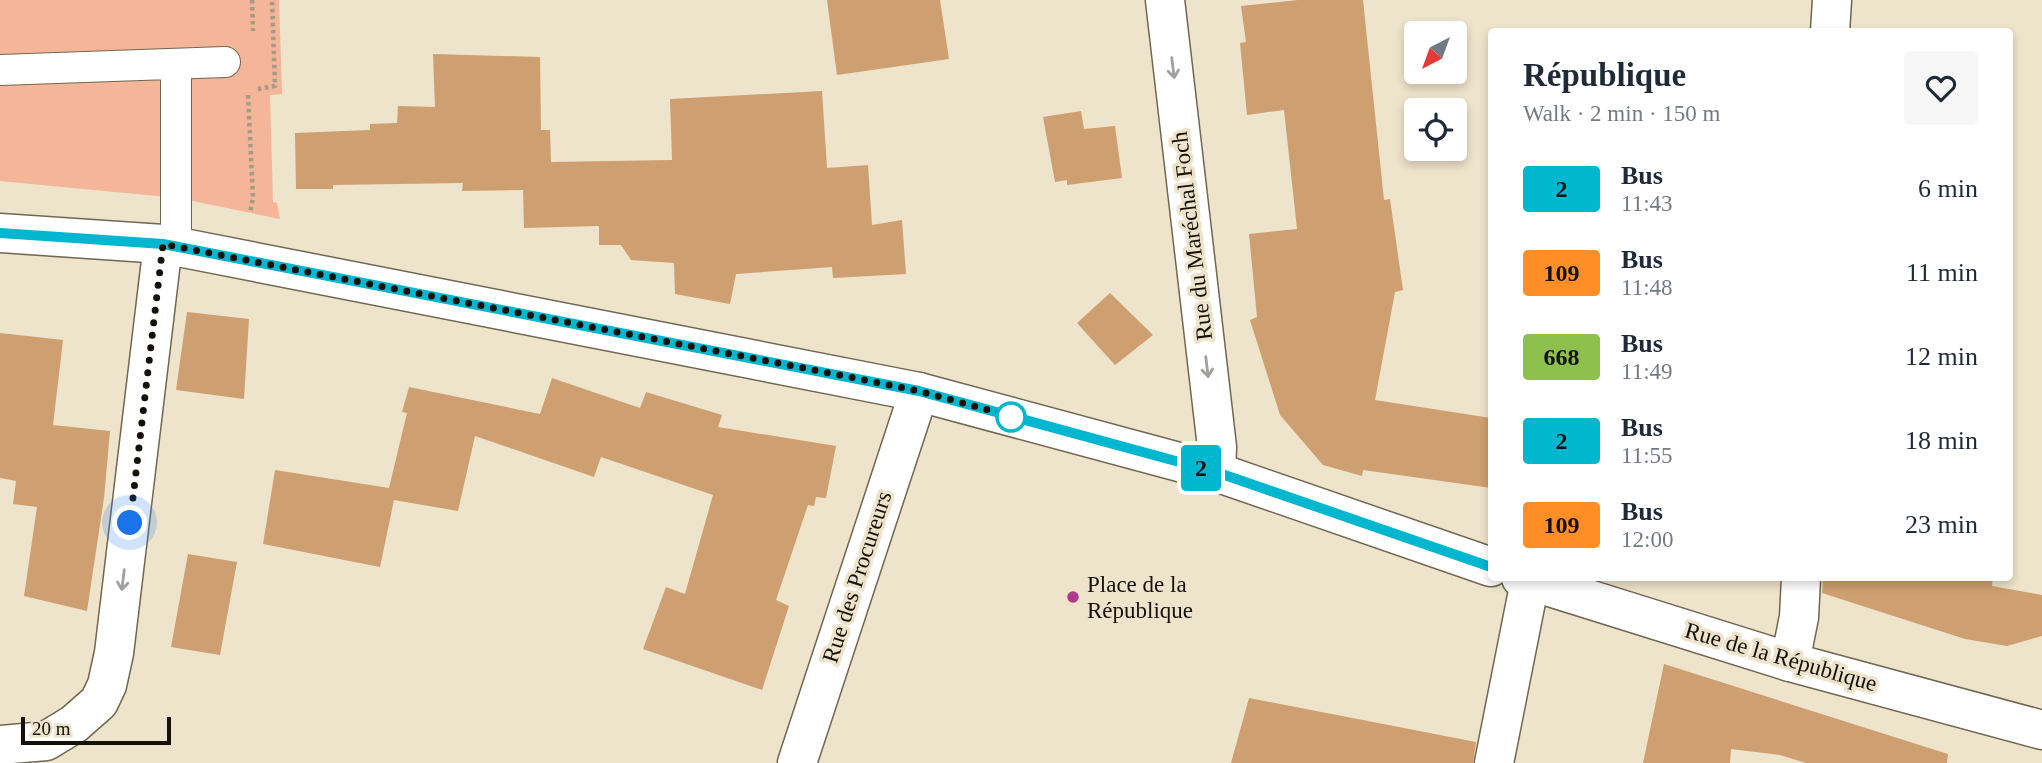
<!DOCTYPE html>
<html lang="en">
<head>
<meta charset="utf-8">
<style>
  body { margin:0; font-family:"Times New Roman",serif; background:#f6f6f7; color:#1f2937; height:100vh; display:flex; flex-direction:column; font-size:26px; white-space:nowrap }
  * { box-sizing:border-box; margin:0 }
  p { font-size:23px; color:#747a83 }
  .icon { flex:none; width:38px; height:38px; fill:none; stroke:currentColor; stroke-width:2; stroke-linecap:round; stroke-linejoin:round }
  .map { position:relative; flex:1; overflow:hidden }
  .sheet { position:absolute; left:1488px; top:28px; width:525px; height:553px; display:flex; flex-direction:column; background:#fff; border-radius:7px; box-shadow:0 4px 10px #0003 }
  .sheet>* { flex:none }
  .badge { padding:0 14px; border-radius:5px; font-size:24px; line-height:46px }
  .needle { width:46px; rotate:221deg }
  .tools { position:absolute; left:1404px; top:21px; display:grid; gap:14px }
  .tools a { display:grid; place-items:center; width:63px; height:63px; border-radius:7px; background:#fff; box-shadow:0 4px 10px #0003; font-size:35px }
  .scale { position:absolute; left:21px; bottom:18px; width:150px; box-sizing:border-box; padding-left:7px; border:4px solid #151109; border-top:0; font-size:19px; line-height:24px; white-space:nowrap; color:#151109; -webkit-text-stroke:5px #eee3cb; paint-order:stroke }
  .you { position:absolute; width:35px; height:35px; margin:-18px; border:5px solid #fff; border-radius:50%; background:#1a73e8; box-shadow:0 0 0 10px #1a73e833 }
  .map>.badge { position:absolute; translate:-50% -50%; box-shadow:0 0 0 4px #fff }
  .round { display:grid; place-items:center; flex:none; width:74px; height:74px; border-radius:7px; background:#f6f6f7 }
  .head { display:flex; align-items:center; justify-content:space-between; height:119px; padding:0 35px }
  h1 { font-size:33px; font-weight:700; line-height:52px }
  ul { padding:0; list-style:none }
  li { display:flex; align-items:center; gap:21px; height:84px; padding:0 35px }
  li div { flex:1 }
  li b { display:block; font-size:26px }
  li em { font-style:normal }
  li .badge { min-width:77px; font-weight:700; text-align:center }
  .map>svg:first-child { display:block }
  .green { fill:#f4b598 }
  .building { fill:#ce9f70 }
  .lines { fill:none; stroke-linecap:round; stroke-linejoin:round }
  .lane-casing { stroke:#706752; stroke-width:32 }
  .street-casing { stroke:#706752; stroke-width:41 }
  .secondary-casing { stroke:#706752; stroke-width:41 }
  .path { stroke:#a49b89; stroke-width:4.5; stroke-dasharray:3.5 3.5; stroke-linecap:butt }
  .lane { stroke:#fff; stroke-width:30 }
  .street { stroke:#fff; stroke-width:38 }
  .secondary { stroke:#fff; stroke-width:38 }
  .oneway { stroke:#a1a09d }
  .line-casing { stroke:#fff; stroke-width:16 }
  .line { stroke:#01b7cf; stroke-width:10 }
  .walk { stroke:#151109; stroke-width:7; stroke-dasharray:0 12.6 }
  .stop-dot { fill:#fff; stroke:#01b7cf; stroke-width:3.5 }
  .poi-dot { fill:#b3388a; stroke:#eee3cb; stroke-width:2.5 }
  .labels { text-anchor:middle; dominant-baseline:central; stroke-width:7; stroke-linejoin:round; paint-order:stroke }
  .street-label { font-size:23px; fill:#151109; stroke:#eee3cb }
  .poi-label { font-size:23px; fill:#151109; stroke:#eee3cb; text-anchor:start }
</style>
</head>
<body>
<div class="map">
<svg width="2042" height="763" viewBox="0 0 2042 763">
  <rect width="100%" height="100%" fill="#eee3cb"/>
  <path class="green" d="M 0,0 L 279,0 L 282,94 L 270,95 L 273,202 L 277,203 L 280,219 L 178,198 L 0,181 Z"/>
  <path class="building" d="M 827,0 L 940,0 L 949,59 L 837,75 Z
    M 1298,0 L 1363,0 L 1384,200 L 1390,199 L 1403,290 L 1395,292 L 1375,400 L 1491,418 L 1491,488 L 1363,470 L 1362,476 L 1323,465 L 1280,415 L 1250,320 L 1257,317 L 1249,234 L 1297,229 L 1284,110 L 1247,115 L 1240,43 L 1246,42 L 1241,6 Z
    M 433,54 L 540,57 L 541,130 L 550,130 L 551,162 L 672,160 L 670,99 L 822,91 L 827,168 L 868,165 L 872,225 L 902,220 L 906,274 L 833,278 L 832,267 L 736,274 L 730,304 L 675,294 L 674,263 L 631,260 L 621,245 L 599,245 L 599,226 L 524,228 L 523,190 L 462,191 L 463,183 L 333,185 L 333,189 L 296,189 L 295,133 L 370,130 L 370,124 L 397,123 L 398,106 L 435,107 Z
    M 1081,111 L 1084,129 L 1115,126 L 1122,178 L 1067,185 L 1067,180 L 1055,182 L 1043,117 Z
    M 1110,293 L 1153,335 L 1115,365 L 1077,323 Z
    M 187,312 L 249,319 L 244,399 L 176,390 Z
    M 0,333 L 63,340 L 53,425 L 110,431 L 104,498 L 87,611 L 24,596 L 37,507 L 13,504 L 16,481 L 0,478 Z
    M 552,378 L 640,408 L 646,392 L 722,415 L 718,427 L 836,446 L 826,498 L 816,497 L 814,506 L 808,505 L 776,600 L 789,606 L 762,690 L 643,649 L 666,587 L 685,594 L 713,495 L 601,457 L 594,477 L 475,436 L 458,511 L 394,500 L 380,567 L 263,544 L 275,470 L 389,488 L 407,413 L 402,412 L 409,387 L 540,414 Z
    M 188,554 L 237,562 L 220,655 L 171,647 Z
    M 1823,578 L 1993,578 L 1992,586 L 2042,595 L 2042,636 L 2007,646 L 1965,639 L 1822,593 Z
    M 1664,664 L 1948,754 L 1947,763 L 1806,763 L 1780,755 L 1731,749 L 1730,763 L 1643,763 Z
    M 1249,698 L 1476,742 L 1473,763 L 1231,763 Z"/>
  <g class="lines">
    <g class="lane-casing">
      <path id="lane" d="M 0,70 L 225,62
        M 176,247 L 176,64"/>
    </g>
    <g class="street-casing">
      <path id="street" d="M 1165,0 L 1217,447 L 1216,472
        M 1830,32 L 1832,0
        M 1790,662 L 1799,617 L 1801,578
        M 0,745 L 46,741 L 74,724 L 99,702 L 107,685 L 114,653 L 163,244
        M 797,763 L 919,392
        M 1494,763 L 1530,581"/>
    </g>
    <g class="secondary-casing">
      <path id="secondary" d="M 0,233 L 163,244 L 919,392 L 1216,472 L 1491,567
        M 1521,578 L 1790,662 L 2042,730"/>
    </g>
    <path class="path" d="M 252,0 L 253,31
      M 258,89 L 275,86 L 272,0
      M 248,95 L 253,198 L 250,213"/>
    <use href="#lane" class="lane"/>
    <use href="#street" class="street"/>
    <use href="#secondary" class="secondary"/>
  </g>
  <defs><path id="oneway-shaft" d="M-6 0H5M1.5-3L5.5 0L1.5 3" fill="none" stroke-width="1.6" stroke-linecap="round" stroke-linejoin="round" transform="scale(1.75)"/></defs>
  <g class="oneway">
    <use href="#oneway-shaft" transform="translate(1173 68) rotate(83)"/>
    <use href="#oneway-shaft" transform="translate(1207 367) rotate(83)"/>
    <use href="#oneway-shaft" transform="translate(123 580) rotate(97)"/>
  </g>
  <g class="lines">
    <g class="line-casing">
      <path id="line" d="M 0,233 L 163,244 L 919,391 L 1216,472 L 1491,567"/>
    </g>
    <use href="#line" class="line"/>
    <path class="walk" d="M 130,523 L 163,244 L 855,378 L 919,391 L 1014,417 L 1011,417"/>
  </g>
  <circle class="stop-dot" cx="1011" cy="417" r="14"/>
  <circle class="poi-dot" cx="1073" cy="597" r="7"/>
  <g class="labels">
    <g class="street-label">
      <text transform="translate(1192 236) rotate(-97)">Rue du Maréchal Foch</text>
      <text transform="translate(857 577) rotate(-72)">Rue des Procureurs</text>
      <text transform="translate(1781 657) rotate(16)">Rue de la République</text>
    </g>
    <g class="poi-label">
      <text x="1087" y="584">Place de la<tspan x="1087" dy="26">République</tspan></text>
    </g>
  </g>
</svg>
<div class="tools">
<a><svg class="needle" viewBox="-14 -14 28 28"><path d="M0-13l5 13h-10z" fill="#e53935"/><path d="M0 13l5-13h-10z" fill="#747a83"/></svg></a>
<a><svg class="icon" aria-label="locate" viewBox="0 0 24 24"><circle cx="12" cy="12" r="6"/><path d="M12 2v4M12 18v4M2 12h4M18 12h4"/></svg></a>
</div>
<div class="scale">20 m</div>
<div class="you" style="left:130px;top:523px"></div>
<b class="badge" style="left:1201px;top:468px;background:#01b7cf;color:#111">2</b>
<section class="sheet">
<div class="head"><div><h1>République</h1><p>Walk · 2 min · 150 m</p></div><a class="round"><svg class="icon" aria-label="heart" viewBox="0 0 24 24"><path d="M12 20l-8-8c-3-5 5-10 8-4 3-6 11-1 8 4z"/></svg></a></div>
<ul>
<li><span class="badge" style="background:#01b7cf;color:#111">2</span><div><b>Bus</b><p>11:43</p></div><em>6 min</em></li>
<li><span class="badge" style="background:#ff8e27;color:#111">109</span><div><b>Bus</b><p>11:48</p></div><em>11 min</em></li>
<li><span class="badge" style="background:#8dc04c;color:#111">668</span><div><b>Bus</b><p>11:49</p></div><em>12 min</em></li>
<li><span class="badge" style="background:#01b7cf;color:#111">2</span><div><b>Bus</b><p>11:55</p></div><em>18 min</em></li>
<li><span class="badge" style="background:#ff8e27;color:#111">109</span><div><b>Bus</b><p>12:00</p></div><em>23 min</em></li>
</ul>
</section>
</div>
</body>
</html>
